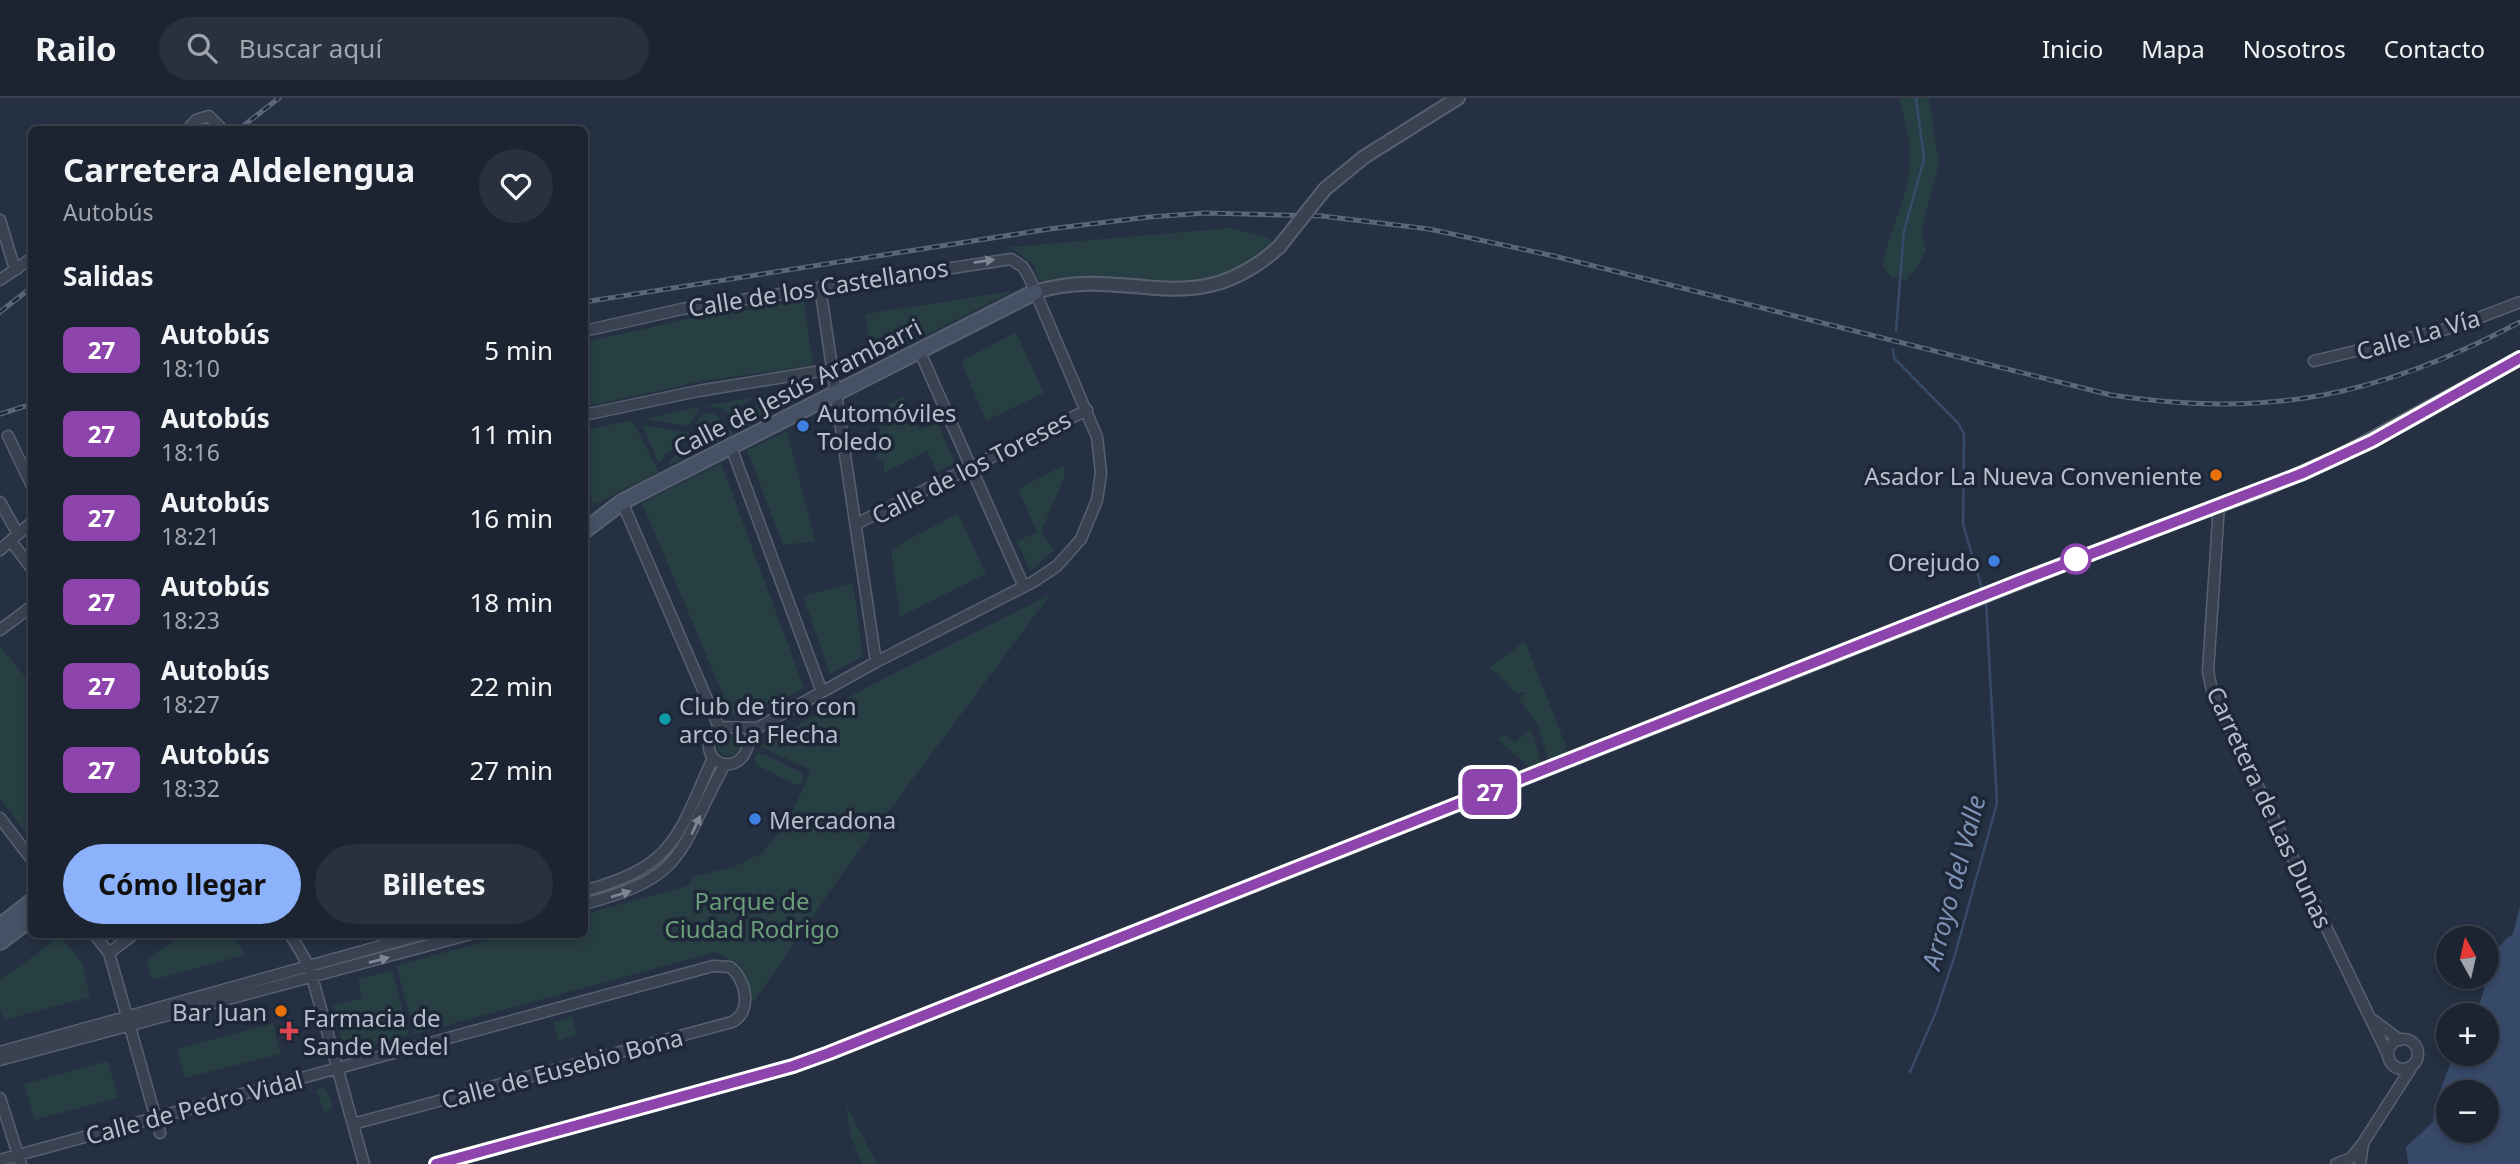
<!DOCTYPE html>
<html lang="es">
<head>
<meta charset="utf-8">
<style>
  body { margin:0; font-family:"Noto Sans",sans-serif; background:#29303e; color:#f1f3f6; height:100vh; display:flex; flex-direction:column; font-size:26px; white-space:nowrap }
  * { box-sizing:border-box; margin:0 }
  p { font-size:23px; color:#a0a4ac }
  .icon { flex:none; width:38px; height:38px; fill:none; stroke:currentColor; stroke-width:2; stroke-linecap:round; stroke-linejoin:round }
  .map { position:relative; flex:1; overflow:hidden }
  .details { position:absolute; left:28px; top:28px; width:560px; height:812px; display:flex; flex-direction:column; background:#1c2432; border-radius:10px; box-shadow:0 4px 10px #0003,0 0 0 2px #3a414d }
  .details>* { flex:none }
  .badge { padding:0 14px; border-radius:10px; font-size:24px; line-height:46px }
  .needle { width:46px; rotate:352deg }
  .tools { position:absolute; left:2436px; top:828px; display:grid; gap:14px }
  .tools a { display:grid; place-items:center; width:63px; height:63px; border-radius:50%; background:#1c2432; box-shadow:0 4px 10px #0003,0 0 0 2px #3a414d; font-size:35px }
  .map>.badge { position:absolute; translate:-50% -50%; box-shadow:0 0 0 4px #fff }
  h2 { padding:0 35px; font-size:26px; line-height:63px }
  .round { display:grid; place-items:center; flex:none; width:74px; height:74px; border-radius:37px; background:#29303e }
  .overview { display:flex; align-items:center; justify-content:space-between; height:119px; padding:0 35px }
  h1 { font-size:33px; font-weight:700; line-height:52px }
  .button { display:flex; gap:14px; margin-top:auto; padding:14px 35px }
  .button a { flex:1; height:80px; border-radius:42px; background:#8bb2fb; color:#111; font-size:28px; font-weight:700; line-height:80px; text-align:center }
  .button a+a { background:#29303e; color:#f1f3f6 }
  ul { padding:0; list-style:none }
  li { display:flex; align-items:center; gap:21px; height:84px; padding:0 35px }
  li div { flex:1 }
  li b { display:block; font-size:26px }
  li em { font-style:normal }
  li .badge { min-width:77px; font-weight:700; text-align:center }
  header { display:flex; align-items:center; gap:42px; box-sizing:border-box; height:98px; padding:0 35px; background:#1c2432; border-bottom:2px solid #3a414d }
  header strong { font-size:33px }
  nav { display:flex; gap:38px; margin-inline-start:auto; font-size:24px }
  .search { width:490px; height:63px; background:#29303e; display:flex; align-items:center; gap:18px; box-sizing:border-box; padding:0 24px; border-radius:38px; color:#a0a4ac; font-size:26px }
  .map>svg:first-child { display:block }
  .green { fill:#273e43 }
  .water { fill:#384a6a; fill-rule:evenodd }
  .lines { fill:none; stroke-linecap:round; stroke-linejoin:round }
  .stream { stroke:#384a6a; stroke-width:2.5 }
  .minor-casing { stroke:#57606f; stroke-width:13 }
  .tertiary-casing { stroke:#57606f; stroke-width:16 }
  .secondary-casing { stroke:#57606f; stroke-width:18 }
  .minor { stroke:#394251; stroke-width:10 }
  .tertiary { stroke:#394251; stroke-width:12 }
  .secondary { stroke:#475165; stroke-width:14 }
  .rail-casing { stroke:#5b6679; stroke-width:5 }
  .rail { stroke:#1e2737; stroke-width:2.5; stroke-dasharray:8; stroke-linecap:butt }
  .tertiary-bridge-casing { stroke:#57606f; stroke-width:16; stroke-linecap:butt }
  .tertiary-bridge { stroke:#394251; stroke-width:12 }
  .oneway { fill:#7e8695 }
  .line-casing { stroke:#fff; stroke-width:16 }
  .line { stroke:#8e44ad; stroke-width:10 }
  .shop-dot { fill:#3f7fe0; stroke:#1e2737; stroke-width:2.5 }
  .food-dot { fill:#e8710a; stroke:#1e2737; stroke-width:2.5 }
  .stop-dot { fill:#fff; stroke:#8e44ad; stroke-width:3.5 }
  .culture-dot { fill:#0f9aa8; stroke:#1e2737; stroke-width:2.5 }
  .health-dot { fill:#e0444e; stroke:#1e2737; stroke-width:2.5 }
  .labels { text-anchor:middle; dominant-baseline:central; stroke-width:7; stroke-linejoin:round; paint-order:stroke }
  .street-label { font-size:24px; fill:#b6becc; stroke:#1e2737 }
  .poi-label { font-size:24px; fill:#b6becc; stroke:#1e2737; text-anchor:start }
  .park-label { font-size:24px; fill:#6c9d7a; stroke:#1e2737 }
  .water-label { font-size:26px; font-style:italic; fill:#7c92b4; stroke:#1e2737 }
</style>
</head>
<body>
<header>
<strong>Railo</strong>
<div class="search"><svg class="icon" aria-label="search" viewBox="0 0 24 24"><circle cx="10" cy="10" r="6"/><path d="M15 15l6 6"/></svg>Buscar aquí</div>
<nav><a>Inicio</a><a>Mapa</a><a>Nosotros</a><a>Contacto</a></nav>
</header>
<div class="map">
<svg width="2520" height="1066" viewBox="0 0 2520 1066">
  <rect width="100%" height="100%" fill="#253042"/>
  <path class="green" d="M 1900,0 L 1929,0 L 1939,66 L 1921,134 L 1926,152 L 1918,168 L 1906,182 L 1892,180 L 1883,168 C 1888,133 1907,102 1910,66 C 1912,45 1903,21 1900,0 Z
    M 1231,130 L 1268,140 L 1275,145 C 1232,176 1204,189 1150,185 C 1132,184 1115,179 1097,179 C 1078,178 1057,186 1038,182 L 1034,167 L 1009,149 Z
    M 1013,193 L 872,265 L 865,216 Z
    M 804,203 L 813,267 L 698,284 L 585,309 L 585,244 L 683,222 Z
    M 1016,234 L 1044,295 L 986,323 L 961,263 Z
    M 817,289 L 817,293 L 745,330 L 732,323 L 752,312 L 764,297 Z
    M 903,298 L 919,331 L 937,323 L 955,365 L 937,374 L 927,353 L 884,375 L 883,363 L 877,363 L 874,340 L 880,338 L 877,312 Z
    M 754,299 L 728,315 L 721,310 L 704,308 Z
    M 698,309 L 698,314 L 688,328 L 644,321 Z
    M697 327a12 12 0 1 1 24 0a12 12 0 1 1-24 0Z
    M 632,322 L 659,374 L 593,407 L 585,381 L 585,332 Z
    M 642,327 L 690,335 L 692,339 L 665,357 L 659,366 Z
    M 729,331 L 734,336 L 667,368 C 679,344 712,349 729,331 Z
    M 787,333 L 815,443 L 783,447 L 747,352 Z
    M 721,365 L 804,590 L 746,622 L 731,616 L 642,405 Z
    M 1064,367 L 1065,378 L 1041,434 L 1055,452 L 1030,473 L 1017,443 L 1037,434 L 1018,391 Z
    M 958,415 L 986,476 L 900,519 L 891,451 Z
    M 853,485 L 863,558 L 830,576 L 803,498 Z
    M 1051,496 L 847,769 L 753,905 L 739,867 L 716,854 L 415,936 L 396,868 L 508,837 L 584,836 L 585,816 L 687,788 L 694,778 L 734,769 L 762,755 L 787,726 L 811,672 L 759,648 L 871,587 Z
    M 1525,543 L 1569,656 L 1548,662 L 1537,624 L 1518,601 L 1526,594 L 1516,595 L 1490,569 Z
    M 0,548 L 31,586 L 31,742 L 0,700 Z
    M 1531,631 L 1542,666 L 1531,671 L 1498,641 L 1504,636 L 1515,644 Z
    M717 647a11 11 0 1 1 22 0a11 11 0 1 1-22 0Z
    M 757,656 L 764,656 L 802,675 L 804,682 L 800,687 L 793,686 L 756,667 L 754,661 Z
    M 183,837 L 232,837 L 245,857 L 152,882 L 147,862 Z
    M 59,838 L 82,865 L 90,899 L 4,922 L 0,910 L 0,881 L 37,856 Z
    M 392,872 L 409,937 L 345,955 L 333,908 L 362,900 L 358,881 Z
    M 572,919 L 577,937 L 558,943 L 553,924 Z
    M 273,925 L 281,956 L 185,980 L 177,951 Z
    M 108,963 L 118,1000 L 34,1022 L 24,986 Z
    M 325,988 L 333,1009 L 325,1015 L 316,993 Z
    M 846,1007 L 877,1066 L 862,1066 L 850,1036 Z"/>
  <path class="water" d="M 2520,808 L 2520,1066 L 2408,1066 L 2406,1049 L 2433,1024 L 2434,1009 L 2454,956 L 2487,956 L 2487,917 L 2473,917 C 2491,891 2483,855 2513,836 ZM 2487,994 L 2487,1032 L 2448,1032 L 2448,994 Z"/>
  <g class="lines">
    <path class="stream" d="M 1896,233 L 1904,133 L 1924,61 L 1916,0
      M 1893,251 L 1894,260 L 1958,325 L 1964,336 L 1963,426 L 1983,494
      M 1910,974 L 1936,914 L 1954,860 L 1997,705 L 1986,503"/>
    <g class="minor-casing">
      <path id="minor" d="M 187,32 L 196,22 L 209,18 L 223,32
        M 0,122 L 13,165 L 17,171
        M 0,182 L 32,160
        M 820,189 L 876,564
        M 584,233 L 682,211 L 1011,161 L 1023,169 L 1029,179 L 1097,339 L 1101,375 L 1097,402 L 1081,441 L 1057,468 L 1033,484 L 876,564 L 757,630 L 719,629 C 692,654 726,680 743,658 C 748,652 750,640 753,631
        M 919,252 L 1024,489
        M 2314,263 L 2455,229 L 2520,204
        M 584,317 L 698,293 L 833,271
        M 8,338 L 32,388
        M 731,349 L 822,594
        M 0,404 L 18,436
        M 622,404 L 719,629
        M 2219,407 L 2208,573 L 2212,593 L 2389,959
        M 856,426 L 1087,312
        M 11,443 L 32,471
        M 0,452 L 32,424
        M 0,532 L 32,508
        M 0,720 L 32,762
        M 584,793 C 675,768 677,740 713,660
        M 584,806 C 691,778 677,752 725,666
        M 94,836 L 109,855 L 160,1035
        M 290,836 L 309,868 L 364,1066
        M 109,855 L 134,836
        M 2373,922 L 2400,942
        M2388 956a15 15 0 1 1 30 0a15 15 0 1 1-30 0Z
        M 0,954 L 424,836
        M 0,962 L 471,836
        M 0,1000 L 21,1066
        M 0,1062 L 713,868 L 730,869 C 746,881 753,914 732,924 L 353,1026
        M 2336,1066 L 2351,1060 L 2363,1045 L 2413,967
        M 2360,1066 L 2363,1046"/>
    </g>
    <g class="tertiary-casing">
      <path id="tertiary" d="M 1325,91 L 1364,59 L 1458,0
        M 1035,194 C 1130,165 1191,228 1279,149
        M 436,1066 L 793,968 L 829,955 L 2131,440 L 2267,390 L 2340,358 L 2520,260"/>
    </g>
    <g class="secondary-casing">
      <path id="secondary" d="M 584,433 L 622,404 L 645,392 L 1035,194
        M 0,828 L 32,803
        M 0,844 L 32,820"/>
    </g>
    <use href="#minor" class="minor"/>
    <use href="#tertiary" class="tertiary"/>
    <use href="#secondary" class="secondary"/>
    <g class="rail-casing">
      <path id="rail" d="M 238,32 L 279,0
        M 584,204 L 1049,131 L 1149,119 L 1206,115 L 1322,118 L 1429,131 L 1554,158 L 2111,297 C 2267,321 2381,298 2520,224
        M 0,214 L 32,189
        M 0,316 L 32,306"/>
    </g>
    <use href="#rail" class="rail"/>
    <g class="tertiary-bridge-casing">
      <path id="tertiary-bridge" d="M 1279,149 L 1325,91"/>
    </g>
    <use href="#tertiary-bridge" class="tertiary-bridge"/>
  </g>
  <defs><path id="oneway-solid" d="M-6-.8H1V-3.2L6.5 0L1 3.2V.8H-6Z" transform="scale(1.75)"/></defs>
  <g class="oneway">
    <use href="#oneway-solid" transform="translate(984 163) rotate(-9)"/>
    <use href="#oneway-solid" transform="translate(696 727) rotate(-65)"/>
    <use href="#oneway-solid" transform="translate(621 796) rotate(-17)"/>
    <use href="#oneway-solid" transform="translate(379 862) rotate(-15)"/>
  </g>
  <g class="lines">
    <g class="line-casing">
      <path id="line" d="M 436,1066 L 793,968 L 829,955 L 2020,483 L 2303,375 L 2372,343 L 2520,260"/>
    </g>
    <use href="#line" class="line"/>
  </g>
  <g class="shop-dot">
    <circle cx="803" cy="328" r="7"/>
    <circle cx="1994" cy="463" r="7"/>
    <circle cx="755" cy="721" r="7"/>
  </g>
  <g class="food-dot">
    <circle cx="2216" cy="377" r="7"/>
    <circle cx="281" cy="913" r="7"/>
  </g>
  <circle class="stop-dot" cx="2076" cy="461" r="14"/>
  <circle class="culture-dot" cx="665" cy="621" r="7"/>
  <path class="health-dot" d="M285.5 922.5h7v7h7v7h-7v7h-7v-7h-7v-7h7z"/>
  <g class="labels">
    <g class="street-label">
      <text transform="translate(818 189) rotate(-9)">Calle de los Castellanos</text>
      <text transform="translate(2418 236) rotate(-16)">Calle La Vía</text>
      <text transform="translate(797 289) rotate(-27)">Calle de Jesús Arambarri</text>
      <text transform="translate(971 369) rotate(-27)">Calle de los Toreses</text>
      <text transform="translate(2270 709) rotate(65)">Carretera de Las Dunas</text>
      <text transform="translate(562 970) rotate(-15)">Calle de Eusebio Bona</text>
      <text transform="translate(194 1009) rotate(-15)">Calle de Pedro Vidal</text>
    </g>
    <g class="poi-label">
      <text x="817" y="314">Automóviles<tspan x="817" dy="28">Toledo</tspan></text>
      <text x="2202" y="377" text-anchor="end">Asador La Nueva Conveniente</text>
      <text x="1980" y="463" text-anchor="end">Orejudo</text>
      <text x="679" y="607">Club de tiro con<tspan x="679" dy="28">arco La Flecha</tspan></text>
      <text x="769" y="721">Mercadona</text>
      <text x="267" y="913" text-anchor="end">Bar Juan</text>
      <text x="303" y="919">Farmacia de<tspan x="303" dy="28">Sande Medel</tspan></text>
    </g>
    <g class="park-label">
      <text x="752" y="802">Parque de<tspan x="752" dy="28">Ciudad Rodrigo</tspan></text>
    </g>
    <g class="water-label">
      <text transform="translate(1953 784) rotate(-75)">Arroyo del Valle</text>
    </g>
  </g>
</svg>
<div class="tools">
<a><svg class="needle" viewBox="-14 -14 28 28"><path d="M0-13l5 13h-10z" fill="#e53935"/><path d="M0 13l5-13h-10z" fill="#a0a4ac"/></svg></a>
<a>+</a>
<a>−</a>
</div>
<b class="badge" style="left:1490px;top:694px;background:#8e44ad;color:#fff">27</b>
<section class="details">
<div class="overview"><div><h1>Carretera Aldelengua</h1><p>Autobús</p></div><a class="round"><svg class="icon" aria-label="heart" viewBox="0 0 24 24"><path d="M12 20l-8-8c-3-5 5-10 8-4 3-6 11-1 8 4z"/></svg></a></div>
<h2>Salidas</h2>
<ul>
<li><span class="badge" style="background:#8e44ad;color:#fff">27</span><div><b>Autobús</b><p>18:10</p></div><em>5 min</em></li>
<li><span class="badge" style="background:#8e44ad;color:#fff">27</span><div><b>Autobús</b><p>18:16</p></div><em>11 min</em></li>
<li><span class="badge" style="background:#8e44ad;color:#fff">27</span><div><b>Autobús</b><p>18:21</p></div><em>16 min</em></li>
<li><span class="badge" style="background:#8e44ad;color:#fff">27</span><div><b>Autobús</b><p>18:23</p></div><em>18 min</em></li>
<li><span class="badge" style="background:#8e44ad;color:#fff">27</span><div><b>Autobús</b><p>18:27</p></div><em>22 min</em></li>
<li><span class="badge" style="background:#8e44ad;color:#fff">27</span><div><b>Autobús</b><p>18:32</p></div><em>27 min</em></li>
</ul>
<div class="button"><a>Cómo llegar</a><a>Billetes</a></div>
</section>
</div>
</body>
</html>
